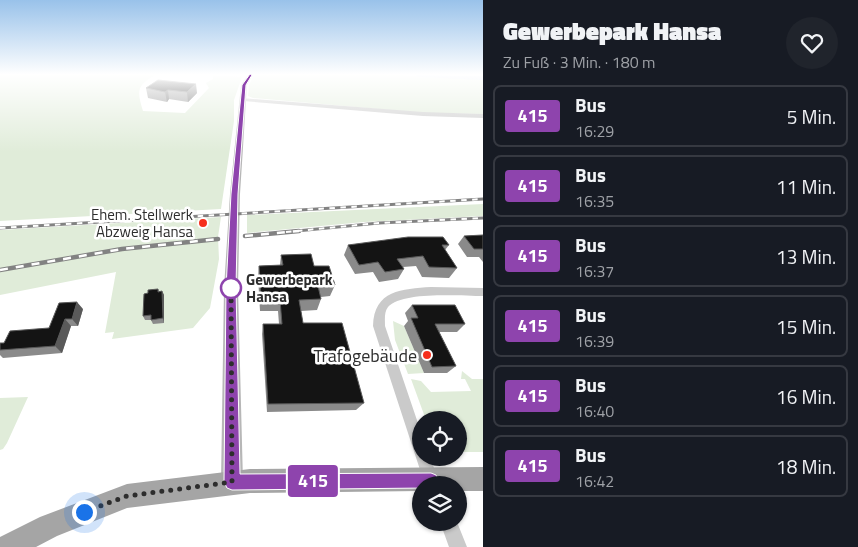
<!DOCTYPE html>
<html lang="de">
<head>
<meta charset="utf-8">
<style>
  body { margin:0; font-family:"Titillium Web",sans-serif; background:#20242c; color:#f1f3f6; height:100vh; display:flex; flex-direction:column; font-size:19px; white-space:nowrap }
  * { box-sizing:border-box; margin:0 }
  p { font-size:16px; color:#9ea1a6 }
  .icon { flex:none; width:28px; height:28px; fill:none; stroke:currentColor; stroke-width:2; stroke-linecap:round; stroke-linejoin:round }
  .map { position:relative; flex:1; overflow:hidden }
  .panel { display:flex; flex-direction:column; background:#171b24; width:375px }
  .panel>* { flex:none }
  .badge { padding:0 10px; border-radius:4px; font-size:18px; line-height:32px }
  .fabs { position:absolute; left:412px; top:411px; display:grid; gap:10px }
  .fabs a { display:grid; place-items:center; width:55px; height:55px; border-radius:50%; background:#171b24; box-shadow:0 1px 4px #0004; font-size:25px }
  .you { position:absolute; width:25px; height:25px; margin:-12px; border:4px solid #fff; border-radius:50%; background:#1a73e8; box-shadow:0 0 0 8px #1a73e833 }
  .map>.badge { position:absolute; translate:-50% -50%; box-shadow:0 0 0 2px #fff }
  .round { display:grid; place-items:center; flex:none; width:52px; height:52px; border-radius:26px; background:#20242c }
  .summary { display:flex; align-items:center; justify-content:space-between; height:85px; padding:0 20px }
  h1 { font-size:24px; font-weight:800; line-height:38px }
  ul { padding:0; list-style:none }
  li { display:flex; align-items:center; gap:15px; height:62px; margin:0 10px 8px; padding:0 10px; border:2px solid #363941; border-radius:8px }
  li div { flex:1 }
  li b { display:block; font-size:19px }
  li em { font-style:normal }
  li .badge { min-width:55px; font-weight:700; text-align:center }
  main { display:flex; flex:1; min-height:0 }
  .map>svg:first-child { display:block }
  .green { fill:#e0ecd9 }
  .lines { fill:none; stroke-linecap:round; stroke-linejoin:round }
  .river { fill:#c3d6ee; fill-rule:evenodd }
  .street { fill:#cacaca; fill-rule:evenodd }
  .secondary { fill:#b7b7b7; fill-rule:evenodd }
  .primary { fill:#a5a5a5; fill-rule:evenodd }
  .rail-far1-casing { stroke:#828282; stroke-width:3 }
  .rail-casing { stroke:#828282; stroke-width:4.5 }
  .rail-far1 { stroke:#fff; stroke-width:2; stroke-dasharray:5.5; stroke-linecap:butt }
  .rail { stroke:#fff; stroke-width:2.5; stroke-dasharray:8; stroke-linecap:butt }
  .wall { fill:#8a8a8a }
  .shaded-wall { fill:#5a5a5a }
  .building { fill:#141414; stroke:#5a5a5a }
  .line { fill:#8e44ad; stroke:#fff }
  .walk { stroke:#2d2d2d; stroke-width:5; stroke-dasharray:0 9 }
  .poi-dot { fill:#f62f1d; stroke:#fff; stroke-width:2 }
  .stop-dot { fill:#fff; stroke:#8e44ad; stroke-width:2.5 }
  .labels { text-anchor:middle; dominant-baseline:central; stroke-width:5; stroke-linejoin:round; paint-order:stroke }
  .poi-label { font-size:15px; fill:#2d2d2d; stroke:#fff; text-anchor:end }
  .stop-label { font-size:15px; font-weight:bold; fill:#2d2d2d; stroke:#fff; text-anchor:start }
  .near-poi-label { font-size:18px; fill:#2d2d2d; stroke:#fff; text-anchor:end }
</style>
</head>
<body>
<main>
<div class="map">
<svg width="483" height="547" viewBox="0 0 483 547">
  <rect width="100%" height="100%" fill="#fff"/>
  <path class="green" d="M 0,75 L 155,75 C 136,86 137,91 143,111 L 185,113 L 209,88 L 206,83 L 213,79 L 213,75 L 242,77 L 234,100 L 234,121 L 221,209 L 0,221 Z
    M 254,75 L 402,75 L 483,79 L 483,114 L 424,113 L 253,98 L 248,96 L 249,85 Z
    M 483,204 L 483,216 L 364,222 L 247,233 L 247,215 Z
    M 221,217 L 218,237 L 219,259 L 210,308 L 193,328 L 112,339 L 114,332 L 105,333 L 116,272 L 0,295 L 0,230 Z
    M 393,321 L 404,326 L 424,373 L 408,374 L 395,340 Z
    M 462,371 L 472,379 L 483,379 L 483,452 L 459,452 L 459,420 L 426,420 L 411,379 L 421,381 L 431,392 L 471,391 L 465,379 L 461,379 Z
    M 28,397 L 7,443 L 3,449 L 0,450 L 0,398 Z"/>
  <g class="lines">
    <path class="river" d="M 415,75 L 483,76 L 483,80 L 419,77 Z"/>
    <path class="street" d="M 241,98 L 423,112 L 483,114 L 483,118 L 423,116 L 243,101 Z
      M 431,287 L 483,288 L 483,296 C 461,296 402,291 388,307 C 384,312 385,320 385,326 L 421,432 L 421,458 L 430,458 L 441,485 L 425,485 L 373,326 C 374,290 402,289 431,287 Z
      M 440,522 L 457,522 L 467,547 L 449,547 Z"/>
    <path class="secondary" d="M 247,75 L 253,75 L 247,85 L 240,194 L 238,288 L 243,482 L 240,490 L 232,493 L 224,490 L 221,482 L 224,288 L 230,194 L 241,85 Z"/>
    <path class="primary" d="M 483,467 L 483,491 L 459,491 L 459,485 L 421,485 L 421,491 L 250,493 L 127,508 L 57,536 L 36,547 L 0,547 L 0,537 L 40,517 L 127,484 L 250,469 Z"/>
    <g class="rail-far1-casing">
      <path id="rail-far1" d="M 0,228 L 483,199
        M 286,232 L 379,223 L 483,218"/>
    </g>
    <g class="rail-casing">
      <path id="rail" d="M 245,236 L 299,231
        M 0,270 L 122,249 L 218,239"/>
    </g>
    <use href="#rail-far1" class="rail-far1"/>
    <use href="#rail" class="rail"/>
  </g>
  <path class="wall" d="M 158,80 L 197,93 L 188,102 L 169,99 L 167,102 L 148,98 L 146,88 Z
    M 483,235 L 483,262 L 479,257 L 467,257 L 458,244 L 464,236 Z
    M 348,245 L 449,245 L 445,250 L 457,268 L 449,278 L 422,277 L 416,266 L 403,267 L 404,269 L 398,279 L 379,282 L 373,272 L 355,274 L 344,255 Z
    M 281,255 L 314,266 L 335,285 L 330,296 L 321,297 L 321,299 L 317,310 L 301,311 L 303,323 L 364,403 L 356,410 L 267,412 L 262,334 L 263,324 L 279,324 L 278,311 L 260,311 L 258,277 L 259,266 L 280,265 Z
    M 158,289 L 159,291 L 162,291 L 164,295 L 164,323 L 153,324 L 151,320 L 145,320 L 143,316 L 148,293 Z
    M 412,305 L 465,324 L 457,332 L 439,332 L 456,366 L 447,373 L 424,373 L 404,326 L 408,321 L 405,313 Z
    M 83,309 L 78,326 L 71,326 L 62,353 L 3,358 L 0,355 L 0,343 L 4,343 L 49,328 Z"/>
  <path class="shaded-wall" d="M 196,84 L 197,93 L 188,102 L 187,92 Z
    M 168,90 L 169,99 L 167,102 L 165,92 Z
    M 162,291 L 164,295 L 164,323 L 163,318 Z
    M 77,302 L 83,309 L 78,326 L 72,319 Z
    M 65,319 L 71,326 L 62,353 L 55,346 Z"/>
  <path class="building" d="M 158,80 L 196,84 L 187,92 L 168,90 L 165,92 L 146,88 Z
    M 483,235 L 483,249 L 474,249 L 464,236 Z
    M 408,237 L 443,237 L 449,245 L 442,245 L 457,268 L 429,267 L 423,256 L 397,259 L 404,269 L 385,272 L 378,262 L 359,265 L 348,245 Z
    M 311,254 L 314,266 L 329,266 L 335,285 L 318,286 L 321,299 L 299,300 L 303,323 L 342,323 L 364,403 L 268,404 L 263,324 L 282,324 L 280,300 L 261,300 L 259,266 L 283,265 L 281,255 Z
    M 158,289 L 158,292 L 162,291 L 163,318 L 151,320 L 151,315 L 143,316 L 144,294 L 148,293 L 148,290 Z
    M 77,302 L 72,319 L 65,319 L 55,346 L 0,350 L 0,343 L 4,343 L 10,331 L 49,328 L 59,303 Z
    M 412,305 L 455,305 L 465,324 L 435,324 L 456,366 L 432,367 L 411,318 L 418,318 Z"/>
  <linearGradient id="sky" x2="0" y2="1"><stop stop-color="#99c2ea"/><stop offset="0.49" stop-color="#fff"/><stop offset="1" stop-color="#fff" stop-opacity="0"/></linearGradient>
  <rect width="483" height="152" fill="url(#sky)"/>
  <path class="line" d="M 250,74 L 252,75 L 246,85 L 238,194 L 236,288 L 240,474 L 431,473 L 436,475 L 440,485 L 438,491 L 433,493 L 426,488 L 232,490 L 227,488 L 224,482 L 226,288 L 231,194 L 242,85 Z"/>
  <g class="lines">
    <path class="walk" d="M 84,512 L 127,496 L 232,482 L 231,288"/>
  </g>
  <g class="poi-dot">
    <circle cx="203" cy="223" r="5"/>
    <circle cx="427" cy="355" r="5"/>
  </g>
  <circle class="stop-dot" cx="231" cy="288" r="10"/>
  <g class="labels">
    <g class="poi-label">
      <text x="193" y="214">Ehem. Stellwerk<tspan x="193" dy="17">Abzweig Hansa</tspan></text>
    </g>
    <g class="stop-label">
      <text x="246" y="279">Gewerbepark<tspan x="246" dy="17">Hansa</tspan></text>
    </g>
    <g class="near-poi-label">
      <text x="417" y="355">Trafogebäude</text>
    </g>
  </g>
</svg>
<div class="fabs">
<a><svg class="icon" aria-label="locate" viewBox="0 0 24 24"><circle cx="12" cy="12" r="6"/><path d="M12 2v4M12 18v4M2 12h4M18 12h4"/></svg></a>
<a><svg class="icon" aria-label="layers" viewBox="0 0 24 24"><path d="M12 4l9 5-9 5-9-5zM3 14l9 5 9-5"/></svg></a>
</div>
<div class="you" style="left:84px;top:512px"></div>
<b class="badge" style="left:313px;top:481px;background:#8e44ad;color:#fff">415</b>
</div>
<section class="panel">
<div class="summary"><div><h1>Gewerbepark Hansa</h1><p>Zu Fuß · 3 Min. · 180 m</p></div><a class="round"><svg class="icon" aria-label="heart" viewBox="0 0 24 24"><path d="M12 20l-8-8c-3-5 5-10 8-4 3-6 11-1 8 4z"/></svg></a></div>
<ul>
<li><span class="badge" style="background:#8e44ad;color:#fff">415</span><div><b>Bus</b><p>16:29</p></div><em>5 Min.</em></li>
<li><span class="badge" style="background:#8e44ad;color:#fff">415</span><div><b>Bus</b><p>16:35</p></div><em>11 Min.</em></li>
<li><span class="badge" style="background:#8e44ad;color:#fff">415</span><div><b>Bus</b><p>16:37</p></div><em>13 Min.</em></li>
<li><span class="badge" style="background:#8e44ad;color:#fff">415</span><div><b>Bus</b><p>16:39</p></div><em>15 Min.</em></li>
<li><span class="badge" style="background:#8e44ad;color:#fff">415</span><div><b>Bus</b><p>16:40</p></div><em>16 Min.</em></li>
<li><span class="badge" style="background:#8e44ad;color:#fff">415</span><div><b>Bus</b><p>16:42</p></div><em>18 Min.</em></li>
</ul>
</section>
</main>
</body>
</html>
